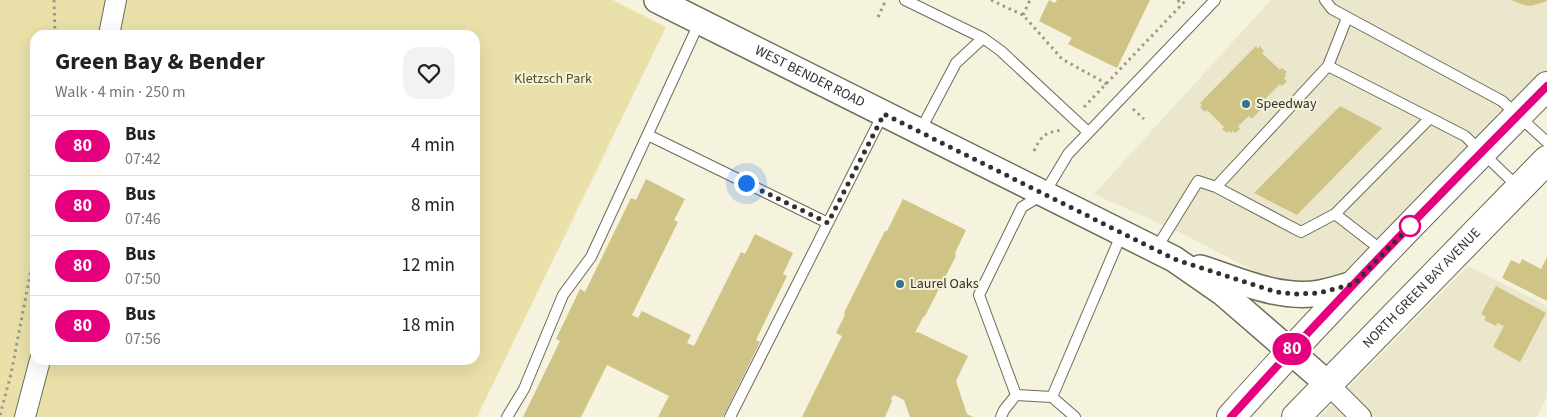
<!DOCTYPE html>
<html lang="en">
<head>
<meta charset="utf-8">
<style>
  body { margin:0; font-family:"Source Sans 3",sans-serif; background:#f2f2f2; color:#222; height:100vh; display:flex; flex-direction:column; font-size:19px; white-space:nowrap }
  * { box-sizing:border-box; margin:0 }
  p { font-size:16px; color:#767676 }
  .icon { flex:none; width:28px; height:28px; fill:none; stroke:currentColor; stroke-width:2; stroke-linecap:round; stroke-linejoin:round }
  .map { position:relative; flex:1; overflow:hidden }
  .sheet { position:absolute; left:30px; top:30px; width:450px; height:335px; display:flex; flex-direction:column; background:#fff; border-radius:15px; box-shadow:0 5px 20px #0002 }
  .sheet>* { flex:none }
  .badge { padding:0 10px; border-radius:16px; font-size:18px; line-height:32px }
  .you { position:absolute; width:25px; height:25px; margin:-12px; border:4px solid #fff; border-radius:50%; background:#1a73e8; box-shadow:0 0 0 8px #1a73e833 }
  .map>.badge { position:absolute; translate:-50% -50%; box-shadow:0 0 0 2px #fff }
  .round { display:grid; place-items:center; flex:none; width:52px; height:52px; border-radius:15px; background:#f2f2f2 }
  .summary { display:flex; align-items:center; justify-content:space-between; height:85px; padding:0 25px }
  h1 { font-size:24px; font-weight:700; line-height:38px }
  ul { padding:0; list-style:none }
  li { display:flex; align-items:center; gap:15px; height:60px; padding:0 25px; border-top:1px solid #e0e0e0 }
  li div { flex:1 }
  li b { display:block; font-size:19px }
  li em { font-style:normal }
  li .badge { min-width:55px; font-weight:700; text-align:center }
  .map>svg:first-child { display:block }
  .built { fill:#ebe7cc }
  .green { fill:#eae1aa; fill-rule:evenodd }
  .building { fill:#cfc485 }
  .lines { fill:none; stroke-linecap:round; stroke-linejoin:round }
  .service-casing { stroke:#6d6b59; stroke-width:12 }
  .minor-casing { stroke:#6d6b59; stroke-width:22 }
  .tertiary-casing { stroke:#6d6b59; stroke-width:28 }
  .primary-casing { stroke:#6d6b59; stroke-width:30 }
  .path { stroke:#9c998b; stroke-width:3; stroke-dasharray:2.5 4; stroke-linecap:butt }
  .service { stroke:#fff; stroke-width:10 }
  .minor { stroke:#fff; stroke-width:20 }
  .tertiary { stroke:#fff; stroke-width:25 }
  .primary { stroke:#fff; stroke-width:28 }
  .line-casing { stroke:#fff; stroke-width:11 }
  .line { stroke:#e6007e; stroke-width:8 }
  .walk { stroke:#33312a; stroke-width:5; stroke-dasharray:0 9 }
  .poi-dot { fill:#347388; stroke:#f5f2dd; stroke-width:2 }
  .stop-dot { fill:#fff; stroke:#e6007e; stroke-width:2.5 }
  .labels { text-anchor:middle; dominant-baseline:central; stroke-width:4; stroke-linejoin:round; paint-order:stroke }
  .street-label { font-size:14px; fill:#33312a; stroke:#f5f2dd }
  .park-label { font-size:14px; fill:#575020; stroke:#f5f2dd }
  .poi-label { font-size:14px; fill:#33312a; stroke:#f5f2dd; text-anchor:start }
</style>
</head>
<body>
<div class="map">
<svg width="1547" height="417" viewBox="0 0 1547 417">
  <rect width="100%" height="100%" fill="#f5f2dd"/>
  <path class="built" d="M 1271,0 L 1547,0 L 1547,73 L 1360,261 L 1347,271 L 1332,279 L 1303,284 L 1272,280 L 1181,233 L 1094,194 Z
    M 1468,266 L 1547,306 L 1547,396 L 1537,417 L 1319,417 Z"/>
  <path class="green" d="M 0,0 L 613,0 L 666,27 L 477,417 L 0,417 ZM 35,35 L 475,35 L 475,360 L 35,360 Z"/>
  <path class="building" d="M 1049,0 L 1055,3 L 1057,0 L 1150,0 L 1117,68 L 1068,44 L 1072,38 L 1039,21 Z
    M 1511,0 L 1547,0 L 1547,1 L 1531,6 L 1524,5 Z
    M 1256,46 L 1258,49 L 1260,46 L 1264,51 L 1262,53 L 1280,70 L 1282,68 L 1287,72 L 1285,74 L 1286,76 L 1284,79 L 1287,81 L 1282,86 L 1280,84 L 1259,105 L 1262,108 L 1252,119 L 1249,116 L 1238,126 L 1240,129 L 1235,133 L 1233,131 L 1231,133 L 1229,131 L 1227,133 L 1222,129 L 1224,127 L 1207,110 L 1205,112 L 1200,107 L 1202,105 L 1200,103 Z
    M 1340,106 L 1382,128 L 1297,215 L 1254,193 Z
    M 646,179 L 685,199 L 674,220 L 678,222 L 632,315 L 638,318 L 642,311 L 691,335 L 687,343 L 694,346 L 741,252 L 745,254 L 755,234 L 793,253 L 783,274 L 787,276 L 756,340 L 760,342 L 723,417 L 658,417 L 669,396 L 607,365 L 581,417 L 523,417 L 560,341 L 556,339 L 580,289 L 585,292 L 631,198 L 636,200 Z
    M 903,199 L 966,230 L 955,253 L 956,256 L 925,316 L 923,317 L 915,333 L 918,332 L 968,356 L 956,381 L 967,414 L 973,417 L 910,417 L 904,400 L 894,395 L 891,398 L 892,401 L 885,417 L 802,417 L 842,336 L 836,333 L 845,315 L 844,313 L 885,231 L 887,231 Z
    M 1547,257 L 1547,301 L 1502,278 L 1511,260 L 1520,264 L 1522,259 L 1541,269 Z
    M 1496,286 L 1546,313 L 1520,362 L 1493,347 L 1504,326 L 1497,323 L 1496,326 L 1484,320 L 1486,317 L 1481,314 Z"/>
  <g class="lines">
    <g class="service-casing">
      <path id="service" d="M 905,0 L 983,38 L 1001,51 L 1088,132
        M 1325,0 L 1332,9 L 1502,101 L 1547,142
        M 1347,18 L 1328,66 L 1430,118
        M 920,131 L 956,63 L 983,38
        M 648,135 L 828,223
        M 1216,187 L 1328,66
        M 1335,214 L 1430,118 L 1465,136 L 1518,187
        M 1156,249 L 1198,181 L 1216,187 L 1301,232 L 1335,214 L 1384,252
        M 1016,395 L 979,295 L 1022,207 L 1044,194 L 1068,154 L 1215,0
        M 1016,395 L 1052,397 L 1075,417
        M 1052,397 L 1122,233
        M 507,417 L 524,389 L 563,295 L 591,257 L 700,21
        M 730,417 L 883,114
        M 1001,417 L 1004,410 L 1016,395"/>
    </g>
    <g class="minor-casing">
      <path id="minor" d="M 109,35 L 116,0
        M 1328,384 L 1361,417
        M 25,417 L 40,360"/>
    </g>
    <g class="tertiary-casing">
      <g id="tertiary">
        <path id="s1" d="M 657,0 L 1174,259 L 1223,293 L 1328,384"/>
        <path d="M 1200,268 C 1239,280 1278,300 1320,293 C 1331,291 1342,287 1354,284"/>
      </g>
    </g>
    <g class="primary-casing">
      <g id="primary">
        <path d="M 1231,417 C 1333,303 1440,195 1547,86"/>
        <path id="s2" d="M 1296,417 L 1547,160"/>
      </g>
    </g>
    <path class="path" d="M 54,0 L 55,35
      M 991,0 L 1023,15 L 1062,59 L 1107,84
      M 1178,0 L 1181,5
      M 1023,15 L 1030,0
      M 878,17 L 886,0
      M 1084,107 L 1186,0
      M 1133,109 L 1144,119
      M 1034,151 C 1041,136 1045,132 1063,130
      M 0,415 L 11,374 L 35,249"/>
    <use href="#service" class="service"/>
    <use href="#minor" class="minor"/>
    <use href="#tertiary" class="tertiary"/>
    <use href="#primary" class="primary"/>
  </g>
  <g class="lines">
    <g class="line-casing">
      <path id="line" d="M 1231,417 C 1333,303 1440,194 1547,86"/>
    </g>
    <use href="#line" class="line"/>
    <path class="walk" d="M 746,183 L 828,223 L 884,114 L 1174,259 L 1276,292 L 1295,294 L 1319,293 L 1354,284 L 1410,226"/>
  </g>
  <g class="poi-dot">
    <circle cx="1246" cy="104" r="5"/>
    <circle cx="900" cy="284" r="5"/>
  </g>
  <circle class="stop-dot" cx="1410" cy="226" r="10"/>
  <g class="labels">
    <g class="street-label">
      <text stroke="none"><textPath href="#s1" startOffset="171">WEST BENDER ROAD</textPath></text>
      <text stroke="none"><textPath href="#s2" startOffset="180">NORTH GREEN BAY AVENUE</textPath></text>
    </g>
    <g class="park-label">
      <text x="553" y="79">Kletzsch Park</text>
    </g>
    <g class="poi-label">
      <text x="1256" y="104">Speedway</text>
      <text x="910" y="284">Laurel Oaks</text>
    </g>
  </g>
</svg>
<div class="you" style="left:746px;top:183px"></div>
<b class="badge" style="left:1292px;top:349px;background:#e6007e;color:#fff">80</b>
<section class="sheet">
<div class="summary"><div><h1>Green Bay &amp; Bender</h1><p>Walk · 4 min · 250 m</p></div><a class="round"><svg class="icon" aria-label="heart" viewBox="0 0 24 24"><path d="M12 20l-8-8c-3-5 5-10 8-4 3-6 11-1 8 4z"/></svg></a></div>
<ul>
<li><span class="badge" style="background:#e6007e;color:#fff">80</span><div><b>Bus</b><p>07:42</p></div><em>4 min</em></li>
<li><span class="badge" style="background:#e6007e;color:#fff">80</span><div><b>Bus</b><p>07:46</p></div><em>8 min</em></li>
<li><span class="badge" style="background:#e6007e;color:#fff">80</span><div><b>Bus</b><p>07:50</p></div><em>12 min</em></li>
<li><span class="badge" style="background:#e6007e;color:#fff">80</span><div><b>Bus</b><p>07:56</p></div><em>18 min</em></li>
</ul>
</section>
</div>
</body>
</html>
